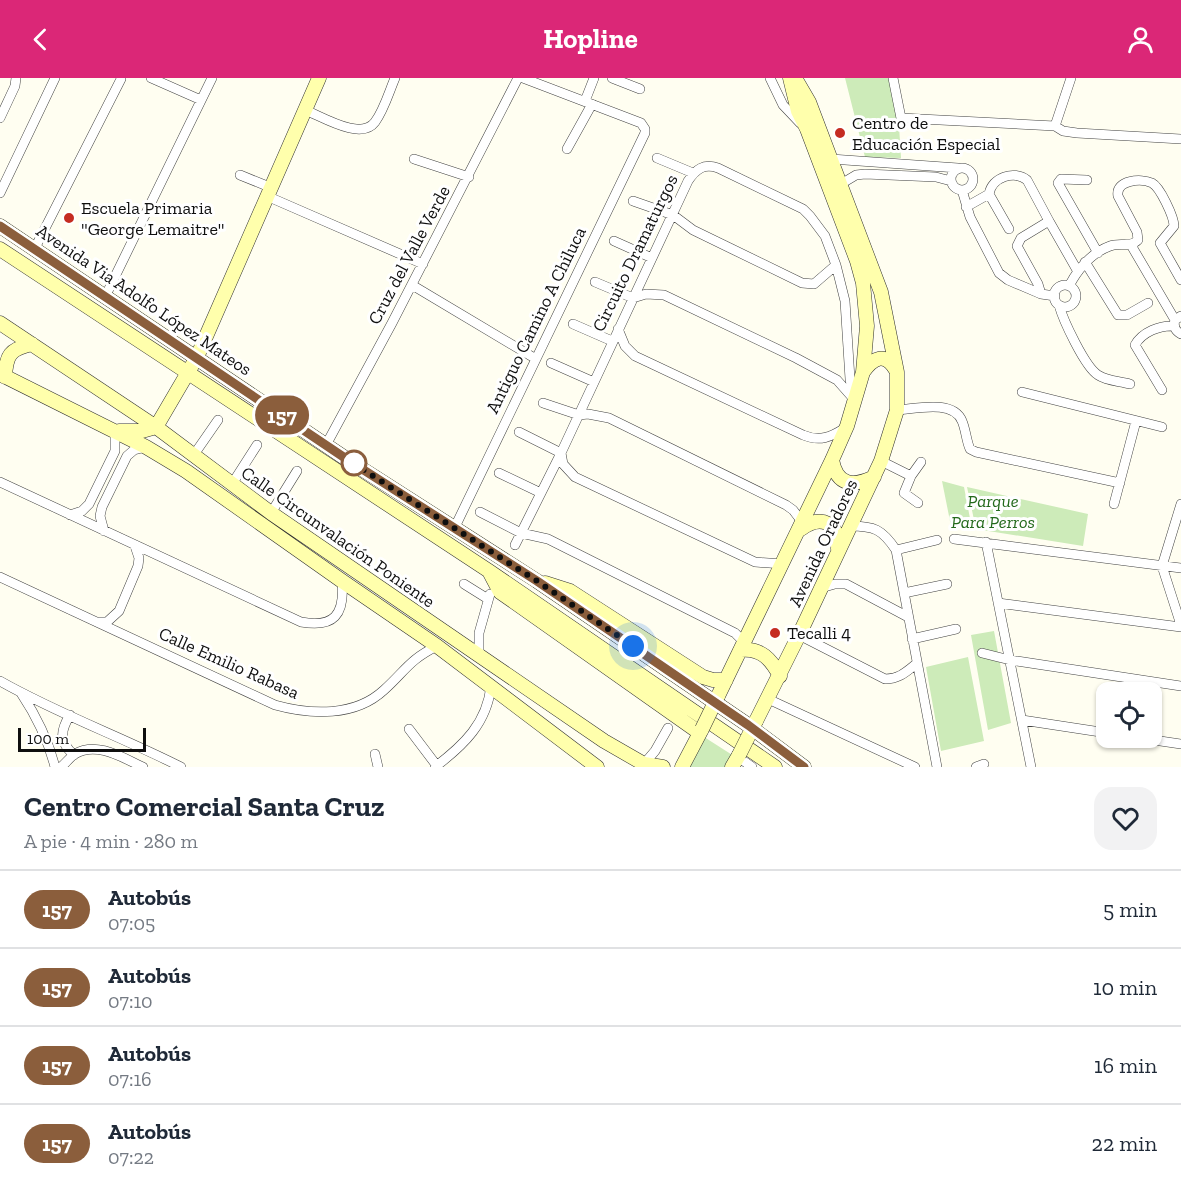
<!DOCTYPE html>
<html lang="es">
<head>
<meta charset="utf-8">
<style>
  body { margin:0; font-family:"Zilla Slab",serif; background:#f2f2f3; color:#1f2937; height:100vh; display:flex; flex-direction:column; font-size:22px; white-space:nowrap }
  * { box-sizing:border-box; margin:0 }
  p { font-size:20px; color:#747a83 }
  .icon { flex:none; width:33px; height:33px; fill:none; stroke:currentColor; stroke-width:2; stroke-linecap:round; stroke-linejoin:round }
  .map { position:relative; height:689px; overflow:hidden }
  .details { display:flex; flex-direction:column; background:#fff; flex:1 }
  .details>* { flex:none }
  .badge { padding:0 12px; border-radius:20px; font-size:21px; line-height:39px }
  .buttons { position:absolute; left:1096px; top:604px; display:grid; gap:12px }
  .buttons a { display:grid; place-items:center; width:66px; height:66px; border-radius:12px; background:#fff; box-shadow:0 2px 4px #0004; font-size:30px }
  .scale { position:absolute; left:18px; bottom:15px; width:128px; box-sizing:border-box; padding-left:6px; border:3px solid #0f0f0f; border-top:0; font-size:16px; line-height:21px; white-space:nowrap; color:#0f0f0f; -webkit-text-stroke:4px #fff; paint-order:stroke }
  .you { position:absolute; width:30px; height:30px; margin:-15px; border:4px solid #fff; border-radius:50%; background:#1a73e8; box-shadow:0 0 0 9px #1a73e833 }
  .map>.badge { position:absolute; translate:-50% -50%; box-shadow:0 0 0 3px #fff }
  .round { display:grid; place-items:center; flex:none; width:63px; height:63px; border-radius:18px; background:#f2f2f3 }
  .head { display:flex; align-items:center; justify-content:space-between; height:102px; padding:0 24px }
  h1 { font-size:28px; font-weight:700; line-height:45px }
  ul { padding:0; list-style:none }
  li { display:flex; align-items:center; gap:18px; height:78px; padding:0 24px; border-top:2px solid #e0e1e3 }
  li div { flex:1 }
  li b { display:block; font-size:22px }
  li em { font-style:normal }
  li .badge { min-width:66px; font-weight:700; text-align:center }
  header { display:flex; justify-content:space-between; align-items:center; height:78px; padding:0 24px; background:#db2777; color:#fff; font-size:27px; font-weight:700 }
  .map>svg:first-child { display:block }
  .green { fill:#cdebb9 }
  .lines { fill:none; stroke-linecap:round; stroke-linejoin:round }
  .street-casing { stroke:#424242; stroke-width:10 }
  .secondary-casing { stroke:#313131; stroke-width:15 }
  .street { stroke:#fff; stroke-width:9 }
  .secondary { stroke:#ffffac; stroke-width:14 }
  .secondary-bridge-casing { stroke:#313131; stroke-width:15; stroke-linecap:butt }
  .secondary-bridge { stroke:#ffffac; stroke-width:14 }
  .line-casing { stroke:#fff; stroke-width:14 }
  .line { stroke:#8b5e3c; stroke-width:9 }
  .walk { stroke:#0f0f0f; stroke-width:6; stroke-dasharray:0 10.8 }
  .poi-dot { fill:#c52c21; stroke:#fff; stroke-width:2 }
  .stop-dot { fill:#fff; stroke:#8b5e3c; stroke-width:3 }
  .labels { text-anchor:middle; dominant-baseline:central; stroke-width:6; stroke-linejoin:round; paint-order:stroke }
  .poi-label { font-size:18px; fill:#0f0f0f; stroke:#fff; text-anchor:start }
  .street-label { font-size:18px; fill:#0f0f0f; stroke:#fff }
  .park-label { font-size:18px; font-style:italic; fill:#246a1c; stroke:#fff }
</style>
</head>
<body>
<header><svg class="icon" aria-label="back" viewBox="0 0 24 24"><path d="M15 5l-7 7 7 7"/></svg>Hopline<svg class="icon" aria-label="person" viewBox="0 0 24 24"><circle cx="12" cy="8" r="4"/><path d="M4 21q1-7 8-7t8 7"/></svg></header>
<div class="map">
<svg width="1181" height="689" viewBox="0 0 1181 689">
  <rect width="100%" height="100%" fill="#fffef1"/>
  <path class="green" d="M 845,0 L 893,0 L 901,40 L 899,48 L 901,80 L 865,79 Z
    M 942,403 L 964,409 L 972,451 L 951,448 Z
    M 967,409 L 1088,436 L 1083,468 L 976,451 Z
    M 994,553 L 1011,645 L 988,652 L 971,557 Z
    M 968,579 L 984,663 L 941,673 L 926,589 Z
    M 701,657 L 737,680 L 731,689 L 682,689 Z"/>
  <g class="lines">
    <g class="street-casing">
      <path id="street" d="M 151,0 L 201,22
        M 612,0 L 640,11
        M 770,0 L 783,27 L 800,45
        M 893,0 L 901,40 L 1055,48 L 1063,53 L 1077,55 L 1181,61
        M 585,23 L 594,0
        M 305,32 C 323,39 361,63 375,44 C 384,32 389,14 395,0
        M 0,40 L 15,8 L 16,0
        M 1055,48 L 1071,0
        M 567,71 L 592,26
        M 657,80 L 693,95
        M 414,81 L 469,99
        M 831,81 L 958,90
        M951 101a11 11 0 1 1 22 0a11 11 0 1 1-22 0Z
        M 240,97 L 272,110
        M 1087,102 L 1061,101 L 1058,105 L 1098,175
        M 841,106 L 856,97 L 865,96 L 936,99 L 951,103
        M 962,112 L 970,139 L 999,195 L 1008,202 L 1041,216 L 1055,218
        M 0,115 L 55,0
        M 269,119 L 423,186
        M 633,123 L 673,137 L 693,152 L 802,205 L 814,206 L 836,187
        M 966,129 L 989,116
        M 1049,143 L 1077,192
        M 1009,151 L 989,116 C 992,99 1014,92 1027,102 L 1049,143 L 1021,160 L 1017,168 L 1038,206 L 1041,216
        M 614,163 L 652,180
        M 1131,167 L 1175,242
        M 35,170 L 121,1
        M 1085,184 L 1118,237 L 1127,237 L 1148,225
        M 595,204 L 633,220 L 646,216 L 664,217 L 796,280 L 837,302 L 852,319
        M 412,207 L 536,281
        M1054 218a11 11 0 1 1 22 0a11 11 0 1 1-22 0Z
        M 1069,208 C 1078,191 1091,175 1110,168 C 1120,164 1130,170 1138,162 L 1137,154 L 1118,118 C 1115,102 1141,100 1152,105 C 1160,109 1174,139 1174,148 L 1160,165 L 1181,202
        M 105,219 L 212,0
        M 1059,227 C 1063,242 1085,289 1098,297 C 1107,303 1119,303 1130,306
        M 1181,238 L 1175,242 C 1173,248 1175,253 1181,256
        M 573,246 L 612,263
        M 618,251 L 625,268 L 635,278 L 803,357 C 820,364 831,359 845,350
        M 551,285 L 594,304
        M 1162,312 L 1135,267 C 1142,254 1160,247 1174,248
        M 1022,314 L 1162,349
        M 543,325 L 579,337 L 588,336 L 609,340 L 786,427 L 793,432 L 803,445
        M 897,332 C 915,331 953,321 962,343 C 966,352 966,362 970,371 L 976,374 L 1120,405
        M 519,354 L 561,375 L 563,386 L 575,399 L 755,484 L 783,486
        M 326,367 L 392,245 L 518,0
        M 193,378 L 218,342
        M 881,383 L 911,398
        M 499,395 L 541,415
        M 0,404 L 301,544 C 334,550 345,537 342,503
        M 232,406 L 257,367
        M 918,425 L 904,415 L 911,398 L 921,384
        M 1114,426 L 1136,343
        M 1181,426 L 1162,488 L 1181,547
        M 480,434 L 521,455 L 548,461 L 735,555 L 745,565
        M 271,435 L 297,393
        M 70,437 L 82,433 L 89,426 L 115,373 L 115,355
        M 850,448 C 874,448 882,451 896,472 L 937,689
        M 454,451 L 645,55 L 645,51 L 641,45 L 523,0
        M 104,453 L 100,438 L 102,429 L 127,378 L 134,372 L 146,369
        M 954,461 L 1181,490
        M 986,464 L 1031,689
        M 515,467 L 561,375 L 688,103 C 696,91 704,85 718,90 L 803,131 L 810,138 L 825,158 L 836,187 L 845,223 L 850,301 L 854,321
        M 896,472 L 937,462
        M 0,499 L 275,627 C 311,637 355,639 384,612 C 406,592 409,582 437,568
        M 464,506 L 488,521
        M 821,510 L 835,506 L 846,506 L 908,539
        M 904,515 L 947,506
        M 998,525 L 1181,549
        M 99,544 L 107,544 L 119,533 L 138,488 L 139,480 L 135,468
        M 799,557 L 885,601 C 899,601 906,594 916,586
        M 912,561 L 956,551
        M 982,575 L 1010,582 L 1181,608
        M 479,579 L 479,555 L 490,516
        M 0,603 C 58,636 122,659 181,689
        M 21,615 C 37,639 48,661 55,689
        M 768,621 L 915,689
        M 70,637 C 60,653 59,664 74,677
        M 1022,642 L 1107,655
        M 409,651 L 437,688
        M 1140,660 L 1181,666
        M 375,676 L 378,689
        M 738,679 L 752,689
        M 644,686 L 655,673 L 668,650
        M 61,689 C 66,685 70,679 75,676 C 97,663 123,680 143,689
        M 435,689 C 464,667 487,645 491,608
        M 976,689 L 984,686"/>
    </g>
    <g class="secondary-casing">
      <path id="secondary" d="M 0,148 L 345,380 L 537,503 L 748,647 L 804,689
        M 0,171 L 489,493 L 775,689
        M 0,245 L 156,349 L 271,435 L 604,663 L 644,686 L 663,689
        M 863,294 C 874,279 885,274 896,292
        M 0,296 L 146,369 L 186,393 L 342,503 L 437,568 L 597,689
        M 5,299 C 6,277 10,271 32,266
        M 119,353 L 142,353 L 156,349 L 197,279 L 319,0
        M 832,382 C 837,408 853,409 874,399
        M 801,451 C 822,436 839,445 838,471
        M 490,495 L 500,514 L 700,655
        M 545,505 L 570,513 L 703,599 L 713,602 L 726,602
        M 741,572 C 761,570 771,581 780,598
        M 718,618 L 832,382 L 847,348 L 863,294 L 867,248 L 863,205 L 857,183 L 807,51 L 798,33 L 790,0
        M 756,643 L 799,557 L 881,383 L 897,332 L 897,294 L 881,214 L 809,24 L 795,0
        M 682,689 L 702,651
        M 732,689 L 739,677"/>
    </g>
    <use href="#street" class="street"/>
    <use href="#secondary" class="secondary"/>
    <g class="secondary-bridge-casing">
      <path id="secondary-bridge" d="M 702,651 L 718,618
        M 739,677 L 756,643"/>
    </g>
    <use href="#secondary-bridge" class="secondary-bridge"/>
  </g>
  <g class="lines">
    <g class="line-casing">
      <path id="line" d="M 0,148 L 345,380 L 537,503 L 748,647 L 804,689"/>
    </g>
    <use href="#line" class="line"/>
    <path class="walk" d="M 354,385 L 345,380 L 537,503 L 633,568"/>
  </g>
  <g class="poi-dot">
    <circle cx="840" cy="55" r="6"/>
    <circle cx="69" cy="140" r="6"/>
    <circle cx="775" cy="555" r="6"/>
  </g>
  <circle class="stop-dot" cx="354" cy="385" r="12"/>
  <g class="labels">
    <g class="poi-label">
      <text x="852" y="45">Centro de<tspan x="852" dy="21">Educación Especial</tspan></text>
      <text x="81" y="130">Escuela Primaria<tspan x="81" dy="21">"George Lemaitre"</tspan></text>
      <text x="787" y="555">Tecalli 4</text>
    </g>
    <g class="street-label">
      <text transform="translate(635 175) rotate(-64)">Circuito Dramaturgos</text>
      <text transform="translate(409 177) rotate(-62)">Cruz del Valle Verde</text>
      <text transform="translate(144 222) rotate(34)">Avenida Via Adolfo López Mateos</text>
      <text transform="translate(536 242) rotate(-64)">Antiguo Camino A Chiluca</text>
      <text transform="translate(338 459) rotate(35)">Calle Circunvalación Poniente</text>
      <text transform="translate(823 465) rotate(-65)">Avenida Oradores</text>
      <text transform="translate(229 585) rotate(24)">Calle Emilio Rabasa</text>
    </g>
    <g class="park-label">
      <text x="993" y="423">Parque<tspan x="993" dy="21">Para Perros</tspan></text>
    </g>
  </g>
</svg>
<div class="buttons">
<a><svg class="icon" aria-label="locate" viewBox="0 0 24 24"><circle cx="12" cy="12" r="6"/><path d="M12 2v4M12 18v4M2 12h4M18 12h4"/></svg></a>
</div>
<div class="scale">100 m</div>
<div class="you" style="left:633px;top:568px"></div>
<b class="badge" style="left:282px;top:337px;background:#8b5e3c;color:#fff">157</b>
</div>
<section class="details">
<div class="head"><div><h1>Centro Comercial Santa Cruz</h1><p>A pie · 4 min · 280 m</p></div><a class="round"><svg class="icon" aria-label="heart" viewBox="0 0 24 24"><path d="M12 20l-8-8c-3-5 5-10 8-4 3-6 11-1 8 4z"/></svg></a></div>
<ul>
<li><span class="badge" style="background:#8b5e3c;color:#fff">157</span><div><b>Autobús</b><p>07:05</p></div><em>5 min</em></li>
<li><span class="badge" style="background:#8b5e3c;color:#fff">157</span><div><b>Autobús</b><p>07:10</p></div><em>10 min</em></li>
<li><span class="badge" style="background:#8b5e3c;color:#fff">157</span><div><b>Autobús</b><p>07:16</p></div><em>16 min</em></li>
<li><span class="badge" style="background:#8b5e3c;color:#fff">157</span><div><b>Autobús</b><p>07:22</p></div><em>22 min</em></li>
</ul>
</section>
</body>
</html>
